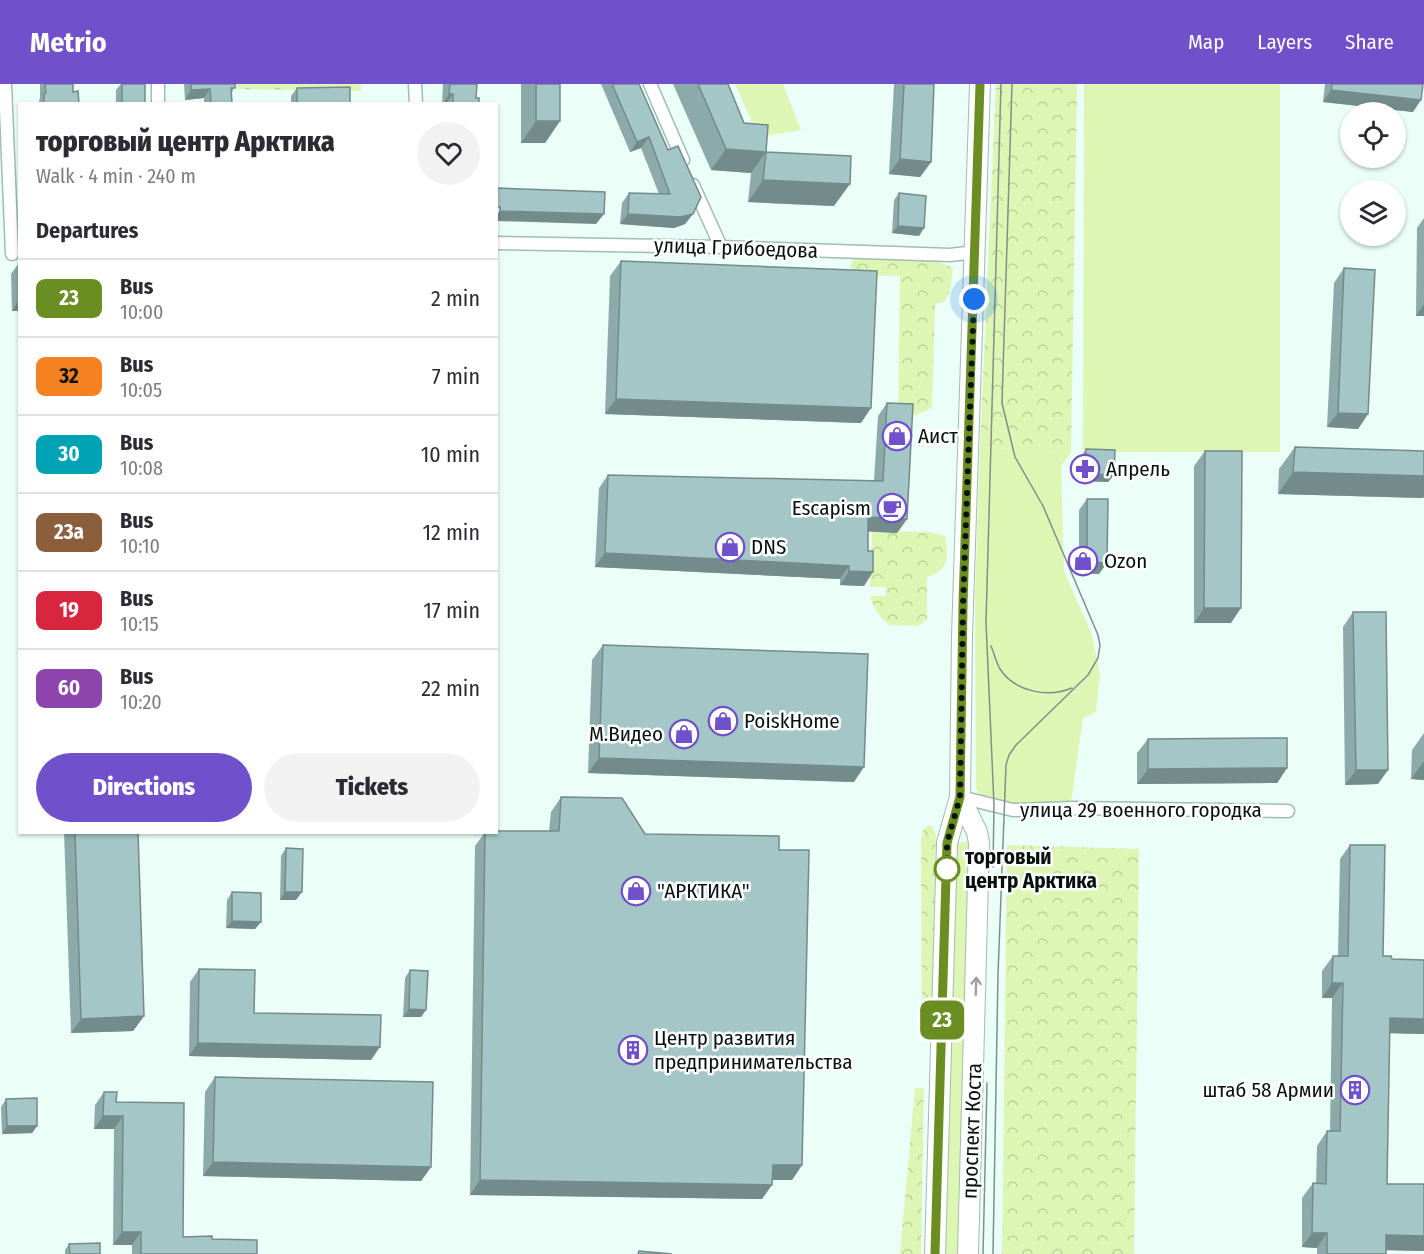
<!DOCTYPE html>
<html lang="en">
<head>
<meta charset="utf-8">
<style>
  body { margin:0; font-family:"Fira Sans Condensed",sans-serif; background:#f2f2f3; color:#2b2b33; height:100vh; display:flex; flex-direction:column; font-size:22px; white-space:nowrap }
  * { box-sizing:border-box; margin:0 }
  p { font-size:20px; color:#7c7c81 }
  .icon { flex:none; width:33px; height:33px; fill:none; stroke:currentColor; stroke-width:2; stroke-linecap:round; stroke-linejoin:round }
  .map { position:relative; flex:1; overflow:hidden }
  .details { position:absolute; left:18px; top:18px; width:480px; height:732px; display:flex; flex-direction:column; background:#fff; border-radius:0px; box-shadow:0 2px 4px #0004 }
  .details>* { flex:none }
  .badge { padding:0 12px; border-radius:9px; font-size:21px; line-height:39px }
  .fabs { position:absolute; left:1340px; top:18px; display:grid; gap:12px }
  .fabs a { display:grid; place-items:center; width:66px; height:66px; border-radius:50%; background:#fff; box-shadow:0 2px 4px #0004; font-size:30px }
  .you { position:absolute; width:30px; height:30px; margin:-15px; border:4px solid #fff; border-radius:50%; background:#1a73e8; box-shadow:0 0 0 9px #1a73e833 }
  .map>.badge { position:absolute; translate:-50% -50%; box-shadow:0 0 0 3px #fff }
  h2 { padding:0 18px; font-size:22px; line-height:54px }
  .round { display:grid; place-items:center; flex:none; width:63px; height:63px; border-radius:32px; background:#f2f2f3 }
  .headline { display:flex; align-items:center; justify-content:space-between; height:102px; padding:0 18px }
  h1 { font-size:28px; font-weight:800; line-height:45px }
  .action { display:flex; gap:12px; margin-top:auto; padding:12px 18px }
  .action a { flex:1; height:69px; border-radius:36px; background:#7051cb; color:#fff; font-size:24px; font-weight:800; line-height:69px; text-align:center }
  .action a+a { background:#f2f2f3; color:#2b2b33 }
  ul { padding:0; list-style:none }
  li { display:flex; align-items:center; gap:18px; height:78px; padding:0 18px; border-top:2px solid #e1e1e2 }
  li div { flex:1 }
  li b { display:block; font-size:22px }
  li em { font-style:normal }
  li .badge { min-width:66px; font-weight:700; text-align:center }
  header { display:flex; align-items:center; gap:36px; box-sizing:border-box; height:84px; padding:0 30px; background:#7051cb; color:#fff }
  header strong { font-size:28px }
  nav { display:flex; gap:33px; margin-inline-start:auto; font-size:21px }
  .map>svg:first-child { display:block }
  .green { fill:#ddf6b4 }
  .forest { fill:url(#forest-crowns) }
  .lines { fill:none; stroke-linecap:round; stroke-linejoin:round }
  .street-casing { stroke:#9fbdb3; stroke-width:15 }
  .primary-casing { stroke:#9fbdb3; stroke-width:22 }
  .street { stroke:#fff; stroke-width:12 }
  .primary { stroke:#fff; stroke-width:20 }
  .tram { stroke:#81908b; stroke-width:1.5 }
  .wall { fill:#8daaaa }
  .shaded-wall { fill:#738b8b }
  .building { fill:#a4c6c6; stroke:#738b8b; stroke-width:1.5 }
  .oneway { stroke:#9ca09f }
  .line-casing { stroke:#fff; stroke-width:14 }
  .line { stroke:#6b8e23; stroke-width:9 }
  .walk { stroke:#07120f; stroke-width:6; stroke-dasharray:0 10.8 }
  .stop-dot { fill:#fff; stroke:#6b8e23; stroke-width:3 }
  .labels { text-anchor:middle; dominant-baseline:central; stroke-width:5; stroke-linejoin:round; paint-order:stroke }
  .street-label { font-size:21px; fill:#07120f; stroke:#fff }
  .poi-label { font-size:21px; fill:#07120f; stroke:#fff; text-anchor:start }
  .stop-label { font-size:21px; font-weight:bold; fill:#07120f; stroke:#fff; text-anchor:start }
</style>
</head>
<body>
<header>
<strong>Metrio</strong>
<nav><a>Map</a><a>Layers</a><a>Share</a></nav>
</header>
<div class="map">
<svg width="1424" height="1170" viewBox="0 0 1424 1170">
  <defs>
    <pattern id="forest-crowns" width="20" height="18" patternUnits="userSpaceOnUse" patternTransform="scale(1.5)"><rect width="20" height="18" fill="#ddf6b4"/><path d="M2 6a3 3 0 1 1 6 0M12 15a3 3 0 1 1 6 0" fill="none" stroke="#bcd29a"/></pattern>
  </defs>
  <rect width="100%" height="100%" fill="#ebfef7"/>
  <path class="green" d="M 735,0 L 783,0 L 801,46 L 759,53 Z
    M 1084,0 L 1280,0 L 1280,368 L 1083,368 Z
    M 980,363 L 1071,369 L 1061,382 L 1064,487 L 1092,551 L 1100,590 L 1096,628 L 1083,634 L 1071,719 L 1018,722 L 1003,720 L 979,711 L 976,704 L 975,512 Z
    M 957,758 L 971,758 L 960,1170 L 944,1170 Z"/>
  <path class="forest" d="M 235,0 L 361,0 L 361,7 L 235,5 Z
    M 996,0 L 1077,0 L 1071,369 L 980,363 Z
    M 863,173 L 935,177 L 953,183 L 950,207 L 944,218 L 935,220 L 932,323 C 923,330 909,333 898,333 L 900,192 L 853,191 L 850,182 L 854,174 Z
    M 872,447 L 930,448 L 945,452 C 948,474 950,485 927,493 L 927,536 L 918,542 L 890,541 C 879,533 874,525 870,512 L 886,512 L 886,503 L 870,503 Z
    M 929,741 L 933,743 L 936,751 L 931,951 L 926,956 L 922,955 L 921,756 L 924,744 Z
    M 1007,761 L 1139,765 L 1134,1170 L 1002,1170 Z
    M 915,1004 L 924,1004 L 921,1170 L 900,1170 Z"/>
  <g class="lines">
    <g class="street-casing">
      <path id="street" d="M 5,0 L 12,170
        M 158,0 L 158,20
        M 415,0 L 416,20
        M 650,0 L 683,76
        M 693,101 L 721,163
        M 496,159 L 721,163 L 950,171 L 975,168
        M 960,713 L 1013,726 L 1073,724 L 1288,727"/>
    </g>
    <g class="primary-casing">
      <path id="primary" d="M 960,713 L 977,748 L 979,759 L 968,1170
        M 935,1170 L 947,759 L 960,713 L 962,552 L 980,0"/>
    </g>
    <use href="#street" class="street"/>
    <use href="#primary" class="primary"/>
    <path class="tram" d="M 991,562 C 994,569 996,578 1000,585 C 1015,608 1048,614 1072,604
      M 993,783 L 994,721 L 986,538 L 1001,0
      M 983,1170 L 987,999
      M 993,1170 L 998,890 L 1006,681 L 1009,671 L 1016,661 L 1088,591 L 1098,574 L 1100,561 L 1098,551 L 1043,422 L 1015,373 L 1002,319 L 1012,0"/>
  </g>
  <path class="wall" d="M 40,0 L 73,0 L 73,8 L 79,20 L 39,20 L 39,17 L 40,14 Z
    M 121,0 L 145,0 L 145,20 L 116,20 L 116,6 Z
    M 184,0 L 235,0 L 232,9 L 232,20 L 204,20 L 204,14 L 185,16 Z
    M 443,0 L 477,0 L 476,14 L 479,20 L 442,20 Z
    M 521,0 L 560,0 L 560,37 L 545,59 L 521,59 Z
    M 601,0 L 639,0 L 693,130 L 685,140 L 674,144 L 620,140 L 622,119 L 629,109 L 659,110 L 641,64 L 630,68 Z
    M 673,0 L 728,0 L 744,39 L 766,68 L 834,122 L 748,118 L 751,89 L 711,86 Z
    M 894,0 L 934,0 L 931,78 L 920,93 L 889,90 Z
    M 1325,0 L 1423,0 L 1413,28 L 1323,18 Z
    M 297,4 L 350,20 L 291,20 L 291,12 Z
    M 899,109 L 919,152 L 892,149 L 894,116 Z
    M 1424,134 L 1424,232 L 1416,232 L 1417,144 Z
    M 621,177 L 861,339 L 605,330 L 610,192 Z
    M 19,179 L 20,227 L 12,227 L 11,190 Z
    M 1344,184 L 1368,330 L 1358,345 L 1327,343 L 1334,199 Z
    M 887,319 L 907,435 L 897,449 L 868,447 L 864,502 L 840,501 L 840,495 L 595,483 L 599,404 L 608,391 L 874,397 L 878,332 Z
    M 1295,363 L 1423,414 L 1278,410 L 1279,385 Z
    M 1086,365 L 1114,391 L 1108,398 L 1079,397 L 1081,373 Z
    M 1205,367 L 1231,539 L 1194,539 L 1194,382 Z
    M 1087,415 L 1099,490 L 1079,489 L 1079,426 Z
    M 1353,528 L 1378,700 L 1345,701 L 1343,543 Z
    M 603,561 L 854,698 L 588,689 L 592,576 Z
    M 1424,649 L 1424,696 L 1411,695 L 1412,666 Z
    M 1148,655 L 1287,684 L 1277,699 L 1137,700 L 1137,669 Z
    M 561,713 L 645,750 L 779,766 L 802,1081 L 792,1096 L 772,1096 L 762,1115 L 470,1111 L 475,762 L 485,748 L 549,747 L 551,728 Z
    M 64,748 L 138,748 L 144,932 L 133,947 L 71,949 Z
    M 1350,761 L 1383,872 L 1392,875 L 1424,876 L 1424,950 L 1390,949 L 1387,1100 L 1424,1100 L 1424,1167 L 1386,1166 L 1386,1170 L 1317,1170 L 1317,1164 L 1302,1163 L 1302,1114 L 1313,1099 L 1316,1099 L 1317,1062 L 1327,1047 L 1330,1047 L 1332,914 L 1322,914 L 1322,887 L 1333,872 L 1338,872 L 1340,775 Z
    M 286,764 L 296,816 L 280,816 L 281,772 Z
    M 232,808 L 261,838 L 255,845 L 226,844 L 227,816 Z
    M 199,885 L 254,929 L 371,976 L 189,972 L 190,898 Z
    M 410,886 L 421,933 L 403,933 L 405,894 Z
    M 215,993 L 431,1083 L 421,1097 L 203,1092 L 205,1008 Z
    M 104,1008 L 116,1018 L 183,1153 L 212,1155 L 257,1170 L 132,1170 L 132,1161 L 113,1161 L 114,1045 L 94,1045 L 95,1021 Z
    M 6,1015 L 37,1042 L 32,1049 L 2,1050 L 1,1023 Z
    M 69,1160 L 100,1170 L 65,1170 L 65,1166 Z"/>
  <path class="shaded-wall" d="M 210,5 L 204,14 L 185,16 L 191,6 Z
    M 1331,6 L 1421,16 L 1413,28 L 1323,18 Z
    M 449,10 L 453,10 L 446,20 L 443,20 Z
    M 536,37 L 560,37 L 545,59 L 521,59 Z
    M 649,53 L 641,64 L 630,68 L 637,58 Z
    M 726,65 L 766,68 L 751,89 L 711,86 Z
    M 900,75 L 931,78 L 920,93 L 889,90 Z
    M 763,96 L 850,100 L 834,122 L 748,118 Z
    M 500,127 L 604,130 L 596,140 L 496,137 L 496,131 Z
    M 628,130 L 693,130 L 685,140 L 674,144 L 620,140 Z
    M 898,142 L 924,144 L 919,152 L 892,149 Z
    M 19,216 L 20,227 L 12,227 Z
    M 1424,220 L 1424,232 L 1416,232 Z
    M 616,315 L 871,324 L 861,339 L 605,330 Z
    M 1338,329 L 1368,330 L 1358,345 L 1327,343 Z
    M 1293,388 L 1424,392 L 1424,413 L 1423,414 L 1278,410 Z
    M 1085,390 L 1114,391 L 1108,398 L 1079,397 Z
    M 868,433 L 907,435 L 897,449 L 859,447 Z
    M 605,469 L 849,482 L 840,495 L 595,483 Z
    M 1087,478 L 1107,479 L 1099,490 L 1079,489 Z
    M 849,487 L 873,488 L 864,502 L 840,501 Z
    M 1204,524 L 1241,524 L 1231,539 L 1194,539 Z
    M 599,674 L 864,683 L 854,698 L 588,689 Z
    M 1424,677 L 1424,696 L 1411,695 Z
    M 1287,684 L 1277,699 L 1137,700 L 1148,685 Z
    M 1356,686 L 1388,686 L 1378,700 L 1345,701 Z
    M 285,808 L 302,808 L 296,816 L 280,816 Z
    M 232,837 L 261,838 L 255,845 L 226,844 Z
    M 1332,899 L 1343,899 L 1332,914 L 1322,914 Z
    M 409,925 L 426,926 L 421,933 L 403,933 Z
    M 144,932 L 133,947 L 71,949 L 81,935 Z
    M 1390,934 L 1424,935 L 1424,950 L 1379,949 Z
    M 198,959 L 380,963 L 371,976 L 189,972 Z
    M 103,1032 L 123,1032 L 114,1045 L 94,1045 Z
    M 7,1042 L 37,1042 L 32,1049 L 2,1050 Z
    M 213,1078 L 431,1083 L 421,1097 L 203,1092 Z
    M 773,1081 L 802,1081 L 792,1096 L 762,1096 Z
    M 480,1096 L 772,1101 L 762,1115 L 470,1111 Z
    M 122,1148 L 141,1148 L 132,1161 L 113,1161 Z
    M 1312,1149 L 1327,1149 L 1317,1164 L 1302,1163 Z
    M 1386,1151 L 1424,1152 L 1424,1167 L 1376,1166 Z"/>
  <path class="building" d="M 45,0 L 73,0 L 73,8 L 78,7 L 79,20 L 44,20 L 44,9 L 46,9 Z
    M 122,0 L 145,0 L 145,20 L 122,20 Z
    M 191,0 L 235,0 L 235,4 L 231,4 L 232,20 L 211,20 L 210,5 L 191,6 Z
    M 450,0 L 477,0 L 476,14 L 479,14 L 479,20 L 453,20 L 453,10 L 449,10 Z
    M 536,0 L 560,0 L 560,37 L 536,37 Z
    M 612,0 L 639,0 L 668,66 L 678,62 L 701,113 L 693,130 L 681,133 L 628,130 L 629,109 L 670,110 L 649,53 L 637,58 Z
    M 698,0 L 728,0 L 744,39 L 768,41 L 766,68 L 726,65 Z
    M 904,0 L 934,0 L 931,78 L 900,75 Z
    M 1332,0 L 1423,0 L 1421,16 L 1331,6 Z
    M 350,3 L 350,20 L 297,20 L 297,4 Z
    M 766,68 L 851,72 L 850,100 L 763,96 Z
    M 496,104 L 605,108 L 604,130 L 500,127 L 500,123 L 496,123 Z
    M 899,109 L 926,112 L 924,144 L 898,142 Z
    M 621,177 L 877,187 L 871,324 L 616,315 Z
    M 1344,184 L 1375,186 L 1368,330 L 1338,329 Z
    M 887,319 L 913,320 L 907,435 L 868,433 L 868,467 L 873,467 L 873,488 L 849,487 L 849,482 L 605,469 L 608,391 L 883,397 Z
    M 1295,363 L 1424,367 L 1424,392 L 1293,388 Z
    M 1086,365 L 1115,366 L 1114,391 L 1085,390 Z
    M 1205,367 L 1242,367 L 1241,524 L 1204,524 Z
    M 1087,415 L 1108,415 L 1107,479 L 1087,478 Z
    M 1353,528 L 1386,528 L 1388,686 L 1356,686 Z
    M 603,561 L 868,570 L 864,683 L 599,674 Z
    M 1287,654 L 1287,684 L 1148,685 L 1148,655 Z
    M 561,713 L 622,714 L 645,750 L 779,752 L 779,766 L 809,766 L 802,1081 L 773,1081 L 772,1101 L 480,1096 L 485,748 L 496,748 L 496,747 L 559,747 Z
    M 75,748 L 138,748 L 144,932 L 81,935 Z
    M 1350,761 L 1385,761 L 1383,872 L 1391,872 L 1392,875 L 1424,876 L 1424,935 L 1390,934 L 1387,1100 L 1424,1100 L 1424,1152 L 1386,1151 L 1386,1170 L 1327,1170 L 1327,1149 L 1312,1149 L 1313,1099 L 1326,1100 L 1327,1047 L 1340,1047 L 1343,899 L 1332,899 L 1333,872 L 1348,872 Z
    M 286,764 L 303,765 L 302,808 L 285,808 Z
    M 232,808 L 261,809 L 261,838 L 232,837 Z
    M 199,885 L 255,886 L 254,929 L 381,931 L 380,963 L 198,959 Z
    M 410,886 L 428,887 L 426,926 L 409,925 Z
    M 215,993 L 433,998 L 431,1083 L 213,1078 Z
    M 104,1008 L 117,1008 L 116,1018 L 184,1019 L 183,1153 L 212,1152 L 212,1155 L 257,1156 L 257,1170 L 141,1170 L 141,1148 L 122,1148 L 123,1032 L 103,1032 Z
    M 37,1014 L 37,1042 L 7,1042 L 6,1015 Z
    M 100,1159 L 100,1170 L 70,1170 L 69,1160 Z
    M 639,1167 L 672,1170 L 638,1170 Z"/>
  <defs><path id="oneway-shaft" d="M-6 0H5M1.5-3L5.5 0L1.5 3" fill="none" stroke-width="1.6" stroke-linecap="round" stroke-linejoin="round" transform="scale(1.5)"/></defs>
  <use class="oneway" href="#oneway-shaft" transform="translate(976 902) rotate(-88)"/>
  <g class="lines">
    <g class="line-casing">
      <path id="line" d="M 935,1170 L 947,759 L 960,713 L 963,520 L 980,0"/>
    </g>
    <use href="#line" class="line"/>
    <path class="walk" d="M 947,785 L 947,759 L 960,713 L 963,520 L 974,215"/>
  </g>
  <defs>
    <g id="shop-ring" transform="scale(1.5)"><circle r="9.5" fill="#fff" stroke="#7051cb" stroke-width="1.5"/><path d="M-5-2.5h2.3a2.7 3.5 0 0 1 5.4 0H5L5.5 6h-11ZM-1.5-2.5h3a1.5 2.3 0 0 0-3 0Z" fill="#7051cb"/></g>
    <g id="pharmacy-ring" transform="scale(1.5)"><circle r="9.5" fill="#fff" stroke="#7051cb" stroke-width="1.5"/><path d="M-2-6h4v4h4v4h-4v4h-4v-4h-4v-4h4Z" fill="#7051cb"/></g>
    <g id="cafe-ring" transform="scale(1.5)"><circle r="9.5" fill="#fff" stroke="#7051cb" stroke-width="1.5"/><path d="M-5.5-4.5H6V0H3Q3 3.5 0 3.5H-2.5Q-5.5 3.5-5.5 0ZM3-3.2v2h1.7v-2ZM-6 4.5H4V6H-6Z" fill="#7051cb"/></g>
    <g id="building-ring" transform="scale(1.5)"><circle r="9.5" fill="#fff" stroke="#7051cb" stroke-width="1.5"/><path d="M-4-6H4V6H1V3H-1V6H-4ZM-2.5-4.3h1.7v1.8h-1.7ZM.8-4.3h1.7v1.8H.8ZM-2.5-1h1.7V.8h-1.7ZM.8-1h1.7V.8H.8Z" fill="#7051cb"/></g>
  </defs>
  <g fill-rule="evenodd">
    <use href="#shop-ring" x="897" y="352"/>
    <use href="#pharmacy-ring" x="1085" y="385"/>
    <use href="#cafe-ring" x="892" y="424"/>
    <use href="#shop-ring" x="730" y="463"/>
    <use href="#shop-ring" x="1083" y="477"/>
    <use href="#shop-ring" x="723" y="637"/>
    <use href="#shop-ring" x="684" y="650"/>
    <use href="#shop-ring" x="636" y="807"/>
    <use href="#building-ring" x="633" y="966"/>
    <use href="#building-ring" x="1355" y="1006"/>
  </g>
  <circle class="stop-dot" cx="947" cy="785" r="12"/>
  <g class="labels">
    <g class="street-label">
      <text transform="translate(736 164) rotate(2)">улица Грибоедова</text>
      <text x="1141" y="726">улица 29 военного городка</text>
      <text transform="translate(972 1047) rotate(-88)">проспект Коста</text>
    </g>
    <g class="poi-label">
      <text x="918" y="352">Аист</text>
      <text x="1106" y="385">Апрель</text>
      <text x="871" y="424" text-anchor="end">Escapism</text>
      <text x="751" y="463">DNS</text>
      <text x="1104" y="477">Ozon</text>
      <text x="744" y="637">PoiskHome</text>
      <text x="663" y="650" text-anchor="end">M.Видео</text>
      <text x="657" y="807">"АРКТИКА"</text>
      <text x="654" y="954">Центр развития<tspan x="654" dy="24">предпринимательства</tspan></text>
      <text x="1334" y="1006" text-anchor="end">штаб 58 Армии</text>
    </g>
    <g class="stop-label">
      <text x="965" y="773">торговый<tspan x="965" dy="24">центр Арктика</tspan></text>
    </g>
  </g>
</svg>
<div class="fabs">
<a><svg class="icon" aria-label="locate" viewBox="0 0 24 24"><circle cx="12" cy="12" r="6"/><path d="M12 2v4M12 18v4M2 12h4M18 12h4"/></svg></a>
<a><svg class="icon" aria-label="layers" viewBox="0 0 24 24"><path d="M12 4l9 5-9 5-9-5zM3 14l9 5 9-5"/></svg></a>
</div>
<div class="you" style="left:974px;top:215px"></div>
<b class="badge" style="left:942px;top:936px;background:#6b8e23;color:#fff">23</b>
<section class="details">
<div class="headline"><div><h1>торговый центр Арктика</h1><p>Walk · 4 min · 240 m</p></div><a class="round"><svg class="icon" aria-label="heart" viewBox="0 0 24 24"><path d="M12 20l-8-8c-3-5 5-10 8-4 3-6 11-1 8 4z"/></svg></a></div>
<h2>Departures</h2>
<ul>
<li><span class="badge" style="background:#6b8e23;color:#fff">23</span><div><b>Bus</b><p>10:00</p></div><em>2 min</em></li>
<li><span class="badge" style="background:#f58220;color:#111">32</span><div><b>Bus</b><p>10:05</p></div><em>7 min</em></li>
<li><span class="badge" style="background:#00a3b4;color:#fff">30</span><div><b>Bus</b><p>10:08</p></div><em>10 min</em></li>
<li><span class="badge" style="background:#8b5e3c;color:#fff">23a</span><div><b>Bus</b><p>10:10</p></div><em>12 min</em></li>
<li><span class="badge" style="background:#d7263d;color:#fff">19</span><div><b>Bus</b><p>10:15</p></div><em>17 min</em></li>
<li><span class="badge" style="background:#8e44ad;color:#fff">60</span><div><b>Bus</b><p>10:20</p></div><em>22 min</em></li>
</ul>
<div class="action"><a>Directions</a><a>Tickets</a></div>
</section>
</div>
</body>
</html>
